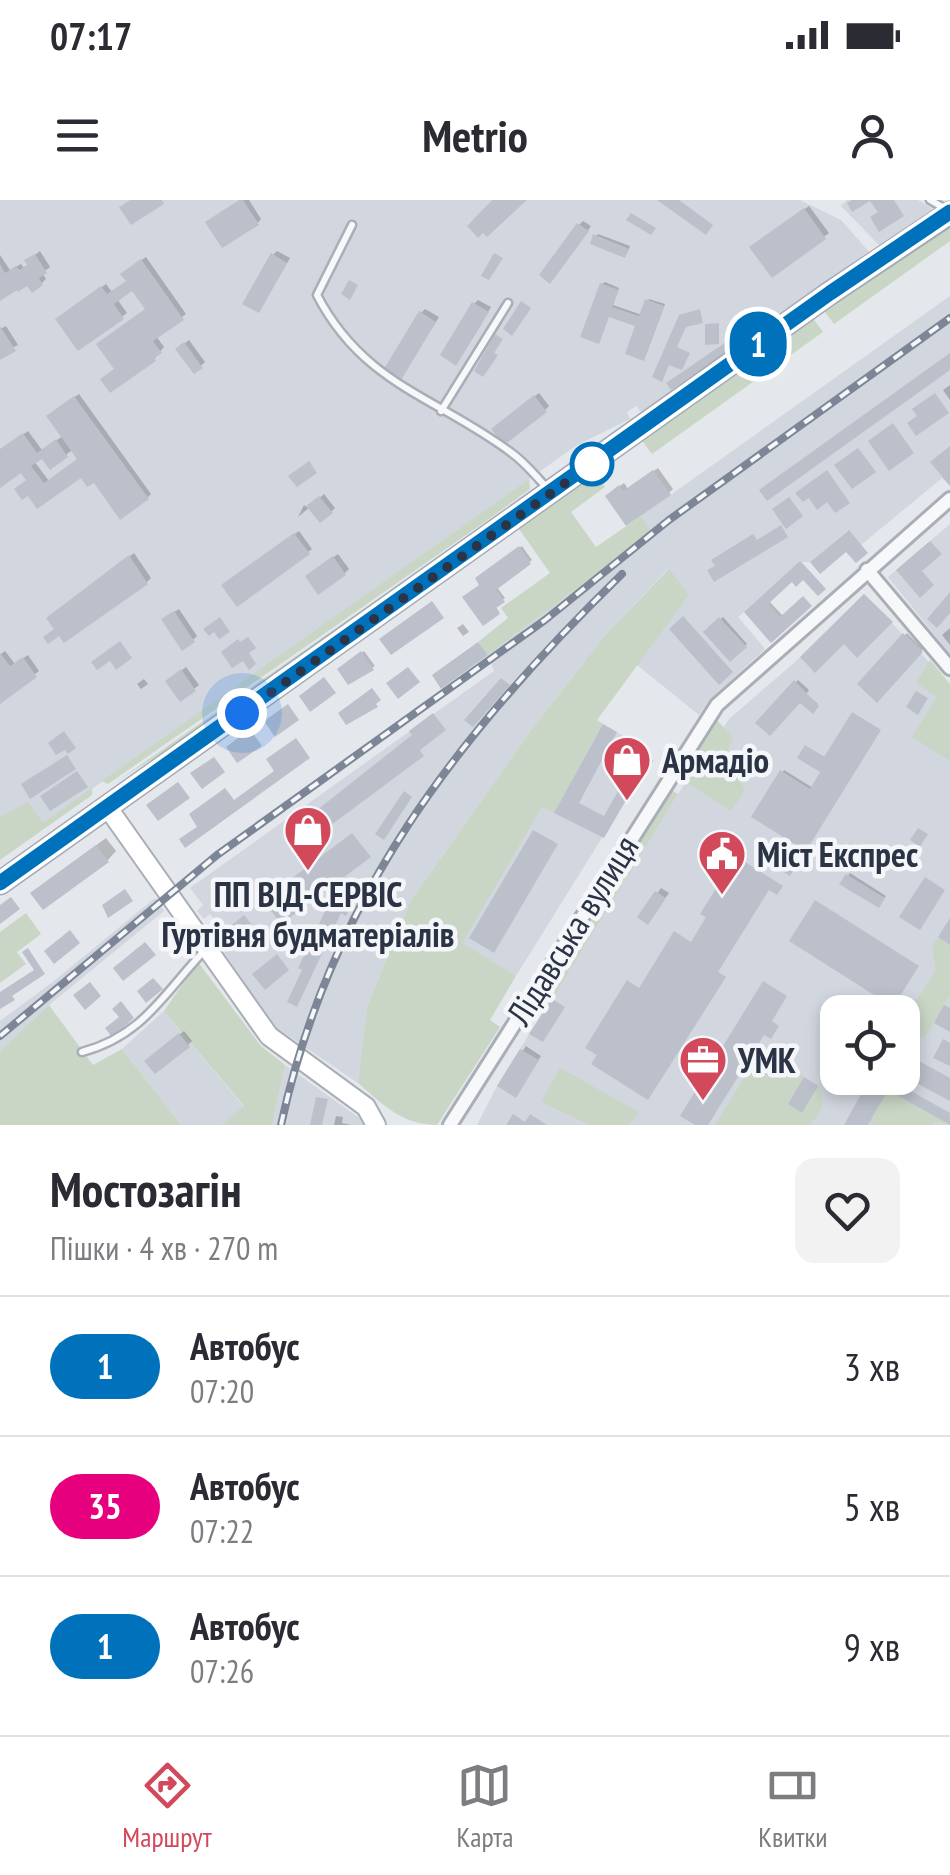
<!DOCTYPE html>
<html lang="uk">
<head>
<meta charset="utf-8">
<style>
  body { margin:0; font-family:"PT Sans Narrow",sans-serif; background:#f2f2f3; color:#2b2b33; height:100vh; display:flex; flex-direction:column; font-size:38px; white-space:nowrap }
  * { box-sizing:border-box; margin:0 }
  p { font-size:32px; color:#7c7c81 }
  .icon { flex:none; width:55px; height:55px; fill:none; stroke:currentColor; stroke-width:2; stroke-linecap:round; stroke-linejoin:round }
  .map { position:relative; height:925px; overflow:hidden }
  .details { display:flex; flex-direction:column; background:#fff; flex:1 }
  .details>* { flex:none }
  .badge { padding:0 20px; border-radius:32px; font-size:35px; line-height:65px }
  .tools { position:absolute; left:820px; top:795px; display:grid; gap:20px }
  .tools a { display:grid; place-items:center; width:100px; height:100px; border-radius:20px; background:#fff; box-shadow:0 5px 15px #0003; font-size:50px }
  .you { position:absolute; width:50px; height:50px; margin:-25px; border:8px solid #fff; border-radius:50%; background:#1a73e8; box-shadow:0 0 0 15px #1a73e833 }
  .map>.badge { position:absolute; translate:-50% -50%; box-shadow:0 0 0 5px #fff }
  .round { display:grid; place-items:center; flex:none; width:105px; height:105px; border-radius:20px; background:#f2f2f3 }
  .head { display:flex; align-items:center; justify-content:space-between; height:170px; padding:0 50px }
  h1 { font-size:48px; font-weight:700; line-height:75px }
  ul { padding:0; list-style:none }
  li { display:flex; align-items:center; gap:30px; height:140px; padding:0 50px; border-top:2px solid #e1e1e2 }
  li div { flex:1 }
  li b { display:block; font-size:38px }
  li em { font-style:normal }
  li .badge { min-width:110px; font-weight:700; text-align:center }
  .status { display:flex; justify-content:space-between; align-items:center; height:70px; padding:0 50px; background:#fff; direction:ltr }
  .status svg { height:28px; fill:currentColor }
  header { display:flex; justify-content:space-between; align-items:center; height:130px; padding:0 50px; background:#fff; font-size:45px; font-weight:700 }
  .menu { display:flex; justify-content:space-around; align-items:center; height:140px; border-top:2px solid #e1e1e2; background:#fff; font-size:28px; color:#7c7c81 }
  .menu a { display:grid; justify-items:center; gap:5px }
  .menu .selected { color:#d1495b }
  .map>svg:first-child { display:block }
  .built { fill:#d2d6de; fill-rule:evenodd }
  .green { fill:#c9d6c5 }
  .shadow { fill:#0003; fill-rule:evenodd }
  .building { fill:#bbc0ca }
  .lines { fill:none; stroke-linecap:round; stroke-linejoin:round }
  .lane-casing { stroke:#a9aeb7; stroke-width:11 }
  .street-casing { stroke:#a9aeb7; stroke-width:18 }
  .secondary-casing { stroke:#a9aeb7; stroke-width:22 }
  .primary-casing { stroke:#a3abb8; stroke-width:25 }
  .lane { stroke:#f7f8fa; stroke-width:6 }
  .street { stroke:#f7f8fa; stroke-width:12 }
  .secondary { stroke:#fff; stroke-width:18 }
  .primary { stroke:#fff; stroke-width:20 }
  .rail-casing { stroke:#7d8696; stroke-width:8 }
  .rail { stroke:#f4f6f9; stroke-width:4; stroke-dasharray:11; stroke-linecap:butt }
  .line-casing { stroke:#fff; stroke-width:22 }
  .line { stroke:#0072bc; stroke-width:15 }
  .walk { stroke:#2b3445; stroke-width:10; stroke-dasharray:0 18 }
  .stop-dot { fill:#fff; stroke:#0072bc; stroke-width:5 }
  .labels { text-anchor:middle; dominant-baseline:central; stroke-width:9; stroke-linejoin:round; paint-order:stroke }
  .poi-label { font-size:35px; font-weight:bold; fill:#2b3445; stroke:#f4f6f9; text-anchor:start }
  .street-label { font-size:35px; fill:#2b3445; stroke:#f4f6f9 }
</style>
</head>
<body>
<div class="status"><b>07:17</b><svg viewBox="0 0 49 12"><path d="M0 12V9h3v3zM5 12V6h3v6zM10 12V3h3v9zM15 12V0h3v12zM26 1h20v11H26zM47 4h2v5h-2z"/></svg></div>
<header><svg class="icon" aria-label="menu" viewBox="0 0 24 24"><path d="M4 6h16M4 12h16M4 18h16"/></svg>Metrio<svg class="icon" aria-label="person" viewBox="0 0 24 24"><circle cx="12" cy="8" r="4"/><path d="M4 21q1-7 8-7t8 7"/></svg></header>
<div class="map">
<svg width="950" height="925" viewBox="0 0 950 925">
  <rect width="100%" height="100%" fill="#e4e7ec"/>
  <path class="built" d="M 0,0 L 800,0 L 841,20 L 870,53 L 641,212 L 636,206 L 627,212 L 630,219 L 577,245 L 0,654 Z
    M 847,0 L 918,0 L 933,9 L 880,46 L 841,6 Z
    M 950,96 L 950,286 L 942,278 L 861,345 L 848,330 L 810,362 L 800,362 L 738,417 L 765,449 L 711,498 L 699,515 L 637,465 L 688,395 L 668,369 L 606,434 L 530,532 L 410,702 L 367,807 L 358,883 L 274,826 L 215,739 L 220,726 L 210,714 L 204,719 L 197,711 L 203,705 L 190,688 L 494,471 L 488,455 L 652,332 L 641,316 Z
    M 950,324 L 950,454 L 888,377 Z
    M 864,394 L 950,484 L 950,925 L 477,925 L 497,886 L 678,594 L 729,519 L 794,463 ZM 838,812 L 902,812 L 902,878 L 838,878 Z
    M 603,524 L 640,546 L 638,551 L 653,561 L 636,583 L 516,776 L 461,743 L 542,606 L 554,612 Z
    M 155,698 L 164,711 L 49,805 L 0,851 L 0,821 L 54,781 Z
    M 164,811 L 244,907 L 221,925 L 181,925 L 122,849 Z
    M 285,865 L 362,920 L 364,925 L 272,925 Z"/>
  <path class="green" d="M 950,20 L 950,41 L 834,124 L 822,108 Z
    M 812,117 L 823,132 L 652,254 L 641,239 Z
    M 594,271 L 605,287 L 571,312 L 596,347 L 641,316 L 652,332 L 488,455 L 478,442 L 508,418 L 501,408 L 550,373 L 517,326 Z
    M 529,279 L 530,289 L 489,319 L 108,584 L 102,581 Z
    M 532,291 L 530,299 L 191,538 L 171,547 L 119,580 Z
    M 669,369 L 689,395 L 597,520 L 603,524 L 554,613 L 542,607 L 462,743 L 516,776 L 490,820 L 500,827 L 437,925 C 403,925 383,905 358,883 L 367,807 L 410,702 L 530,532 L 606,434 Z
    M 930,460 L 950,484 L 950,561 L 912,537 L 937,497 L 916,483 Z
    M 717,520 L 733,538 L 727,552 L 745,590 L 731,611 L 678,577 Z
    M 92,588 L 92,595 L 0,660 L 0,617 L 28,602 L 43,623 Z
    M 669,589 L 678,594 L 552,799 L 542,793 Z
    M 26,713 L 41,734 L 17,752 L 26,764 L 0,783 L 0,732 Z
    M 938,737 L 950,745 L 950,795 L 924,839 L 903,826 L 903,821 L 936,770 L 932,747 Z
    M 198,762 L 261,846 L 285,865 L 272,925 L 221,925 L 244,906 L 164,811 Z
    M 49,805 L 93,865 L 122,849 L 181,925 L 0,925 L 0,851 Z
    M 764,846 L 804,877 L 788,904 L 802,912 L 818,886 C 826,903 822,911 810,925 L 715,925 Z
    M 560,868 L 639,912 L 629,925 L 590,925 L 541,902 Z
    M 888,890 L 950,925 L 935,922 L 933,925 L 868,925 Z"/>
  <path class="shadow" d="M 241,0 L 249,0 L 261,19 L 258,23 Z
    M 809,6 L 829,33 L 773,75 L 757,43 Z
    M 583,21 L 591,26 L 554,77 L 579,25 Z
    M 598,34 L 630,46 L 627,53 L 596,36 Z
    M 40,51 L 50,67 L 42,73 L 46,79 L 42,83 L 28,83 L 0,98 L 0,55 L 10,70 L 21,64 L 24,68 L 30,64 L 32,57 Z
    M 277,51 L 290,58 L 262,106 L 273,55 Z
    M 146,57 L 186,114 L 156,136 L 164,147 L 154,159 L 117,168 L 148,109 L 133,88 L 117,99 L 127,113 L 79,148 L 62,115 L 106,84 L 112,92 L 128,81 L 127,70 Z
    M 605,82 L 619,88 L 613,105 L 642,115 L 649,99 L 665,104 L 646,155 L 638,125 L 609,114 L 602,84 Z
    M 478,100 L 491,107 L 460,158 L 474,104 Z
    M 425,109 L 439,117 L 404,172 L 421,113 Z
    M 6,126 L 18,145 L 0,153 L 0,129 Z
    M 189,140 L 205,162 L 195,171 L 178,149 Z
    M 950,185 L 950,200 L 943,190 Z
    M 539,193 L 549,206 L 545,210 L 499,225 Z
    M 79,194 L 151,294 L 147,298 L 81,275 L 38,306 L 22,270 L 0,285 L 0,251 L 28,231 L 42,250 L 63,236 L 53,212 ZM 73,249 L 80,259 L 49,281 L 34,261 L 42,255 L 66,255 Z
    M 658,268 L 673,289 L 669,293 L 612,292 L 624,283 L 628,289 Z
    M 324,294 L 335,308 L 331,312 L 310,307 L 298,317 L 304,305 L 308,308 Z
    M 299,331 L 312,349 L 308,352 L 228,382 Z
    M 522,346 L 532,360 L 496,386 L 505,398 L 495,406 L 499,412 L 484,423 L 480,376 Z
    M 134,353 L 151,378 L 147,382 L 57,429 L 53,415 Z
    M 338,354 L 349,369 L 345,373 L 312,373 Z
    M 802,363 L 824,387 L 803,376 L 792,379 L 768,400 L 784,417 L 771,439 L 747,413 Z
    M 179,409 L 197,436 L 193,440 L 168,416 Z
    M 723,417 L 747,444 L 730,459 L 706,432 Z
    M 463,424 L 469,432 L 463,436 L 457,428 Z
    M 950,428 L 950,445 L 942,435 Z
    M 907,433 L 923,449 L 877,499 L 860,484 Z
    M 5,451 L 15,464 L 28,455 L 39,471 L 0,501 L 0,455 Z
    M 364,451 L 375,466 L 349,481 L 340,469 Z
    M 186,467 L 199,485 L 181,499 L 172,478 Z
    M 144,479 L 148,484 L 141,489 L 137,484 Z
    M 798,480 L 809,490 L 806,494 L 818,504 L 812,510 L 800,500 L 759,523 Z
    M 854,514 L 879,529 L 808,646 L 805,648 L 754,616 L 784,570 L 813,588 L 824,571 L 800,557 L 807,547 L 826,558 Z
    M 106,638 L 116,651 L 107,661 L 43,684 Z
    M 850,673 L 886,696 L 879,705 L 843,683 Z
    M 661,688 L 669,693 L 652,717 L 641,716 Z
    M 184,831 L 192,841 L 188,845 L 151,857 Z
    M 526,846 L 541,856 L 519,891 L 500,885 Z
    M 336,916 L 343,917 L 342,923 L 352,925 L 334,925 Z"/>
  <path class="building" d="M 130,0 L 162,0 L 164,4 L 131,25 L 119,7 Z
    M 239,0 L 243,0 L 259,25 L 222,48 L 205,22 Z
    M 492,0 L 527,0 L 487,37 L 483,33 L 478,38 L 467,26 Z
    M 657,0 L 679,0 L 713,25 L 706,35 Z
    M 852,0 L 894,0 L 904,16 L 879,32 L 870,17 L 878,12 L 870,1 L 852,12 L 847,3 Z
    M 804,8 L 826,39 L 772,78 L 749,47 Z
    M 631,13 L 656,28 L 651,35 L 626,20 Z
    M 577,23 L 589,31 L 550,84 L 539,75 Z
    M 593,34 L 629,49 L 625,58 L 590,44 Z
    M 271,53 L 287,63 L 259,113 L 242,104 Z
    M 494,53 L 503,58 L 489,80 L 481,76 Z
    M 35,54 L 47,73 L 39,78 L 43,85 L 32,93 L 27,86 L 18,92 L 17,90 L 0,101 L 0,64 L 5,73 L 16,66 L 19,70 L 27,65 L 24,60 Z
    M 141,59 L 184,120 L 153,141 L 162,153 L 154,158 L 156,161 L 110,193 L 100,179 L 114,169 L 96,144 L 145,109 L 132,91 L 114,104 L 124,119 L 78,151 L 55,119 L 101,86 L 107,94 L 126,81 L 120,74 Z
    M 349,80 L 358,85 L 350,100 L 341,94 Z
    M 600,83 L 619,90 L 612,107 L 639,116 L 645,99 L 664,106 L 644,161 L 625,154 L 635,126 L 609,117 L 599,144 L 580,137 Z
    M 521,101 L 531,108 L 512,136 L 503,129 Z
    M 472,102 L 489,112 L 456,166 L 440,155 Z
    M 700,109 L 703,123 L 686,127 L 677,147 L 690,153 L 682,170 L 669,165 L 662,182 L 652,177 L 679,115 Z
    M 419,111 L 436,122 L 401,180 L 384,169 Z
    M 719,123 L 719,144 L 705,145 L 705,124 Z
    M 0,126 L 16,151 L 0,160 Z
    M 495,134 L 503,139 L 494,153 L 498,155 L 483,177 L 474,171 Z
    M 729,140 L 734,147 L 671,190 L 666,183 Z
    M 184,142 L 203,168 L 194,174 L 175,149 Z
    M 950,153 L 950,170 L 767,301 L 759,290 Z
    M 935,193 L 949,213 L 916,236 L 907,223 L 917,216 L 912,209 Z
    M 534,195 L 547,212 L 504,245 L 491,229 Z
    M 74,196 L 149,299 L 120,320 L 94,283 L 87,287 L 81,278 L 37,309 L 28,296 L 22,300 L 14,289 L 26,280 L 21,273 L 0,288 L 0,249 L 23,233 L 37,253 L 56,239 L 68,257 L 50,270 L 42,259 L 31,266 L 44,283 L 77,259 L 46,216 Z
    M 893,223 L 914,253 L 889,271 L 868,241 Z
    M 950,246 L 950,286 L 930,262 Z
    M 858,248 L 876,272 L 852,289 L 834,265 Z
    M 309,261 L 317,273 L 297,287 L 288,276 Z
    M 653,270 L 671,295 L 626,326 L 605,296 L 619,285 L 623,291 Z
    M 827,270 L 850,303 L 835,313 L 827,302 L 817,310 L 809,298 L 803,302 L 795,293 Z
    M 319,296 L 333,313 L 320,323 L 306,306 Z
    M 789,297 L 803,316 L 786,329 L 772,309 Z
    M 781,325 L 788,337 L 714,382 L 707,370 L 715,366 L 711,360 L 753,334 L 757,340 Z
    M 849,330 L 868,353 L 856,363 L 846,352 L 820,374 L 810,362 Z
    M 294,333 L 310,354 L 237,407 L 221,385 Z
    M 930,341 L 942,354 L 922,371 L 934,385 L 920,398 L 896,370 Z
    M 519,346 L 531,364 L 496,390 L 505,402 L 496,408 L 500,414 L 483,426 L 462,397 L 479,385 L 475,378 Z
    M 129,355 L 148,384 L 64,443 L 59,436 L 48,444 L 43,437 L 54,429 L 46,418 Z
    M 333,356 L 346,375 L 318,395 L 305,376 Z
    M 800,361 L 826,389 L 818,396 L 803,380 L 796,387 L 792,382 L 768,404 L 780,417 L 803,396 L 812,406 L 771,443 L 744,412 Z
    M 950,392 L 950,413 L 937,428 L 927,419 Z
    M 864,394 L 893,422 L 857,458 L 844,444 L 815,473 L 800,457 Z
    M 432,401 L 444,418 L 391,455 L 379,439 Z
    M 174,411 L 195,442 L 182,451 L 161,419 Z
    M 683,416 L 733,472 L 719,485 L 669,429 Z
    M 220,417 L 230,432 L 219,439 L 214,432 L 209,436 L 203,429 Z
    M 719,417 L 747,447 L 730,462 L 703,432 Z
    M 903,433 L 923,452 L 877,503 L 857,484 Z
    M 248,437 L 256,448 L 249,453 L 256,464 L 249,470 L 243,461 L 232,468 L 221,452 L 238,439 L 240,442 Z
    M 120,441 L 132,458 L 116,470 L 110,461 L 97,470 L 91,462 Z
    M 478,442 L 488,455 L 441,489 L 432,475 Z
    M 361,451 L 374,470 L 348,485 L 337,469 Z
    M 0,453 L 10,466 L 23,457 L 37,477 L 0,504 Z
    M 408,467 L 420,482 L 398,499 L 386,483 Z
    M 181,469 L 196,491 L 180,502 L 165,481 Z
    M 324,477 L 336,493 L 310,512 L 299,496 Z
    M 501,478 L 510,485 L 473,527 L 464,520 Z
    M 794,480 L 819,506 L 813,514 L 800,503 L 770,536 L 755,523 Z
    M 372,488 L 381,500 L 376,504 L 378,507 L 346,525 L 338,513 Z
    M 916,491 L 928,498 L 918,515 L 906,507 Z
    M 288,504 L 299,520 L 275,537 L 264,521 Z
    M 852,512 L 881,530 L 806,651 L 751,617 L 780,570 L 810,589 L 820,572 L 797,558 L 805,545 L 824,557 Z
    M 433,513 L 446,530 L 420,550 L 424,556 L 319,634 L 307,618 L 412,535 L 409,531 Z
    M 603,524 L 617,532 L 579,603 L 604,616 L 626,577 L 636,583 L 604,638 L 554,613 Z
    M 250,529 L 262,546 L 237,563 L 226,547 Z
    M 64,531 L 76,548 L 68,554 L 65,550 L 56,555 L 48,543 Z
    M 296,538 L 310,558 L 185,648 L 179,639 L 197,627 L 189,614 L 225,588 L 234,600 L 274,571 L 266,559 Z
    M 637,551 L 653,561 L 645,574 L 629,564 Z
    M 67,555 L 76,569 L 30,599 L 21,584 Z
    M 214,557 L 225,572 L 202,589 L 190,573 Z
    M 77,571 L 88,587 L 50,611 L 40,596 Z
    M 178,582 L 190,598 L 158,621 L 146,605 Z
    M 404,591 L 412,597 L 384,640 L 375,634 Z
    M 918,628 L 928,634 L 920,647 L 910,640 Z
    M 533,630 L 558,644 L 494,753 L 469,738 Z
    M 352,633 L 371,657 L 281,724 L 263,700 Z
    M 96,645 L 109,662 L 43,710 L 30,693 Z
    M 777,649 L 798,663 L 790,676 L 769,663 Z
    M 742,660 L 783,686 L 777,695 L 769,690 L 718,772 L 726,777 L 648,900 L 591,864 L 597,855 L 585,848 L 627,780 L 639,788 L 674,731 L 691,742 L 706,717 L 700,714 L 725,674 L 731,678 Z
    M 846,674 L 885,698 L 879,708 L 839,684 Z
    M 925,677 L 945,690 L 920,730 L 899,717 Z
    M 125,689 L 133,701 L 108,718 L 102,705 Z
    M 655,691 L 666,698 L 648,725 L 637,717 Z
    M 344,692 L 355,697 L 346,716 L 341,713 L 297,807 L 287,802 L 302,770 L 298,768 L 327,707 L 335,710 Z
    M 11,697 L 20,709 L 0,724 L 0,705 Z
    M 815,700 L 919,766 L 893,807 L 789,741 Z
    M 244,715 L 252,725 L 234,740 L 226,730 Z
    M 950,718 L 950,745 L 938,737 Z
    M 70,730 L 80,743 L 54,764 L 44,751 Z
    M 145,742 L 156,755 L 123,781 L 113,768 Z
    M 28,748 L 45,774 L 12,796 L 15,800 L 0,809 L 0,792 L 34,770 L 22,752 Z
    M 277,754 L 289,770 L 265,790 L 252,774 Z
    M 153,778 L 163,789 L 146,803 L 137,791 Z
    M 763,781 L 787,796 L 772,821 L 779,826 L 771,839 L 764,835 L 708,925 L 695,925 L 680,916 Z
    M 90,782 L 101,796 L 85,810 L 73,795 Z
    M 552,799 L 565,807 L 543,842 L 529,834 Z
    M 121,801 L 134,818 L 112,837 L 105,828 L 119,817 L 112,809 Z
    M 944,805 L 950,808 L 950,832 L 934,823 Z
    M 902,826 L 919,835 L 902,864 Z
    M 179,833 L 190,847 L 155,874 L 144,861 Z
    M 943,839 L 950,843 L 950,866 L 933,858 Z
    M 520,849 L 539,860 L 516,898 L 497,886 Z
    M 917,860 L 950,878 L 950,901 L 907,878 Z
    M 804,877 L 818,886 L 802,913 L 788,904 Z
    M 870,878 L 895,878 L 893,881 L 950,913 L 950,925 L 888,890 L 868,925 L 844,925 Z
    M 316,897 L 328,899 L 322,925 L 310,925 Z
    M 513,914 L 525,922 L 530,914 L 547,925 L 506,925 Z"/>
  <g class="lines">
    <g class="lane-casing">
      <path id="lane" d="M 930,0 L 949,11
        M 352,25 L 317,95 C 364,186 440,198 513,254 C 525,263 536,276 546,287
        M 441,211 L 508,103
        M 82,852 C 143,836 164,793 205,750"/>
    </g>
    <g class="street-casing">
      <path id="street" d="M 867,370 L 950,468
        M 450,925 L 717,505 L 950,299"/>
    </g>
    <g class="secondary-casing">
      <path id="secondary" d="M 108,608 L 269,836 L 366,907 L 376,925"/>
    </g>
    <g class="primary-casing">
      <path id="primary" d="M 0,683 L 830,93 L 950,13"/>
    </g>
    <use href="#lane" class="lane"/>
    <use href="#street" class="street"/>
    <use href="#secondary" class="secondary"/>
    <use href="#primary" class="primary"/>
    <g class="rail-casing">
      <path id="rail" d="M 0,836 L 217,655 L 545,420 L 669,320 L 950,118
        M 281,925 C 330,698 459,533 622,374"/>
    </g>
    <use href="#rail" class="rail"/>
  </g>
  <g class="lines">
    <g class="line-casing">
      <path id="line" d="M 0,683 L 830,93 L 950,12"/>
    </g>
    <use href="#line" class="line"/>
    <path class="walk" d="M 242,513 L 592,264"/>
  </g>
  <defs>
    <g id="shop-pin" transform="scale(2.5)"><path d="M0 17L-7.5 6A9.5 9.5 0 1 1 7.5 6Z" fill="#d1495b" stroke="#f4f6f9"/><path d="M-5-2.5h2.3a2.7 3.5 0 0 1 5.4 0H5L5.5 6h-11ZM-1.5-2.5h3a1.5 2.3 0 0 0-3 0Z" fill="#fff"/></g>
    <g id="civic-pin" transform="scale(2.5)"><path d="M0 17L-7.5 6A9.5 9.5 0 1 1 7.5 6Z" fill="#d1495b" stroke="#f4f6f9"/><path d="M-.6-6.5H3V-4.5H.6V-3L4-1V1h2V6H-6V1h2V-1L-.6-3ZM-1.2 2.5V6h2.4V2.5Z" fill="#fff"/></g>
    <g id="office-pin" transform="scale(2.5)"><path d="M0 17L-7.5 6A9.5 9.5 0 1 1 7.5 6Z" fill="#d1495b" stroke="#f4f6f9"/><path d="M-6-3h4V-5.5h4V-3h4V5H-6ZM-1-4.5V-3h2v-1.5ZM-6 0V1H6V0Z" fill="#fff"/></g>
  </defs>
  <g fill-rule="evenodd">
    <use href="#shop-pin" x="627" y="560"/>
    <use href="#shop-pin" x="308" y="630"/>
    <use href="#civic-pin" x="722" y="654"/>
    <use href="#office-pin" x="703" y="860"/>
  </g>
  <circle class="stop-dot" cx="592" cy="264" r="20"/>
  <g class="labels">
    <g class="poi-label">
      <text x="662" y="560">Армадіо</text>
      <text x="757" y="654">Міст Експрес</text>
      <text x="308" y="694" text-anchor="middle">ПП ВІД-СЕРВІС<tspan x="308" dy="40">Гуртівня будматеріалів</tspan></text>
      <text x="738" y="860">УМК</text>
    </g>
    <g class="street-label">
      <text transform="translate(572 730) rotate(-58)">Лідавська вулиця</text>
    </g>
  </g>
</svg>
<div class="tools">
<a><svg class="icon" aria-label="locate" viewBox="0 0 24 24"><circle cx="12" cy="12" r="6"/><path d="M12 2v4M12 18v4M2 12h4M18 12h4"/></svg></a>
</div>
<div class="you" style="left:242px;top:513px"></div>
<b class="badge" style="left:758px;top:144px;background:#0072bc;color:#fff">1</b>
</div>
<section class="details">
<div class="head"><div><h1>Мостозагін</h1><p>Пішки · 4 хв · 270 m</p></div><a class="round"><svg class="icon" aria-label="heart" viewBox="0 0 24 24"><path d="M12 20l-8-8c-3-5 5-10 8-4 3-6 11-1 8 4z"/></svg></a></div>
<ul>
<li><span class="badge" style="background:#0072bc;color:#fff">1</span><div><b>Автобус</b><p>07:20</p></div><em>3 хв</em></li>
<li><span class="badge" style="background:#e6007e;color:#fff">35</span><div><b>Автобус</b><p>07:22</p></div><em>5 хв</em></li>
<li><span class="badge" style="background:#0072bc;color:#fff">1</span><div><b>Автобус</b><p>07:26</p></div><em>9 хв</em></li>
</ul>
</section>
<nav class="menu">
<a class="selected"><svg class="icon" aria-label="directions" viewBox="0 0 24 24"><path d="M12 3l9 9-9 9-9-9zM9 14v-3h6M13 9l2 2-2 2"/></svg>Маршрут</a>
<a><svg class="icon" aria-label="map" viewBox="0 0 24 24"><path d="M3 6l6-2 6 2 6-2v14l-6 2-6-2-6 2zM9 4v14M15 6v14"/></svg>Карта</a>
<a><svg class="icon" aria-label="tickets" viewBox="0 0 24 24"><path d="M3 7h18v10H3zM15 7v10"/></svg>Квитки</a>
</nav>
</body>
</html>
